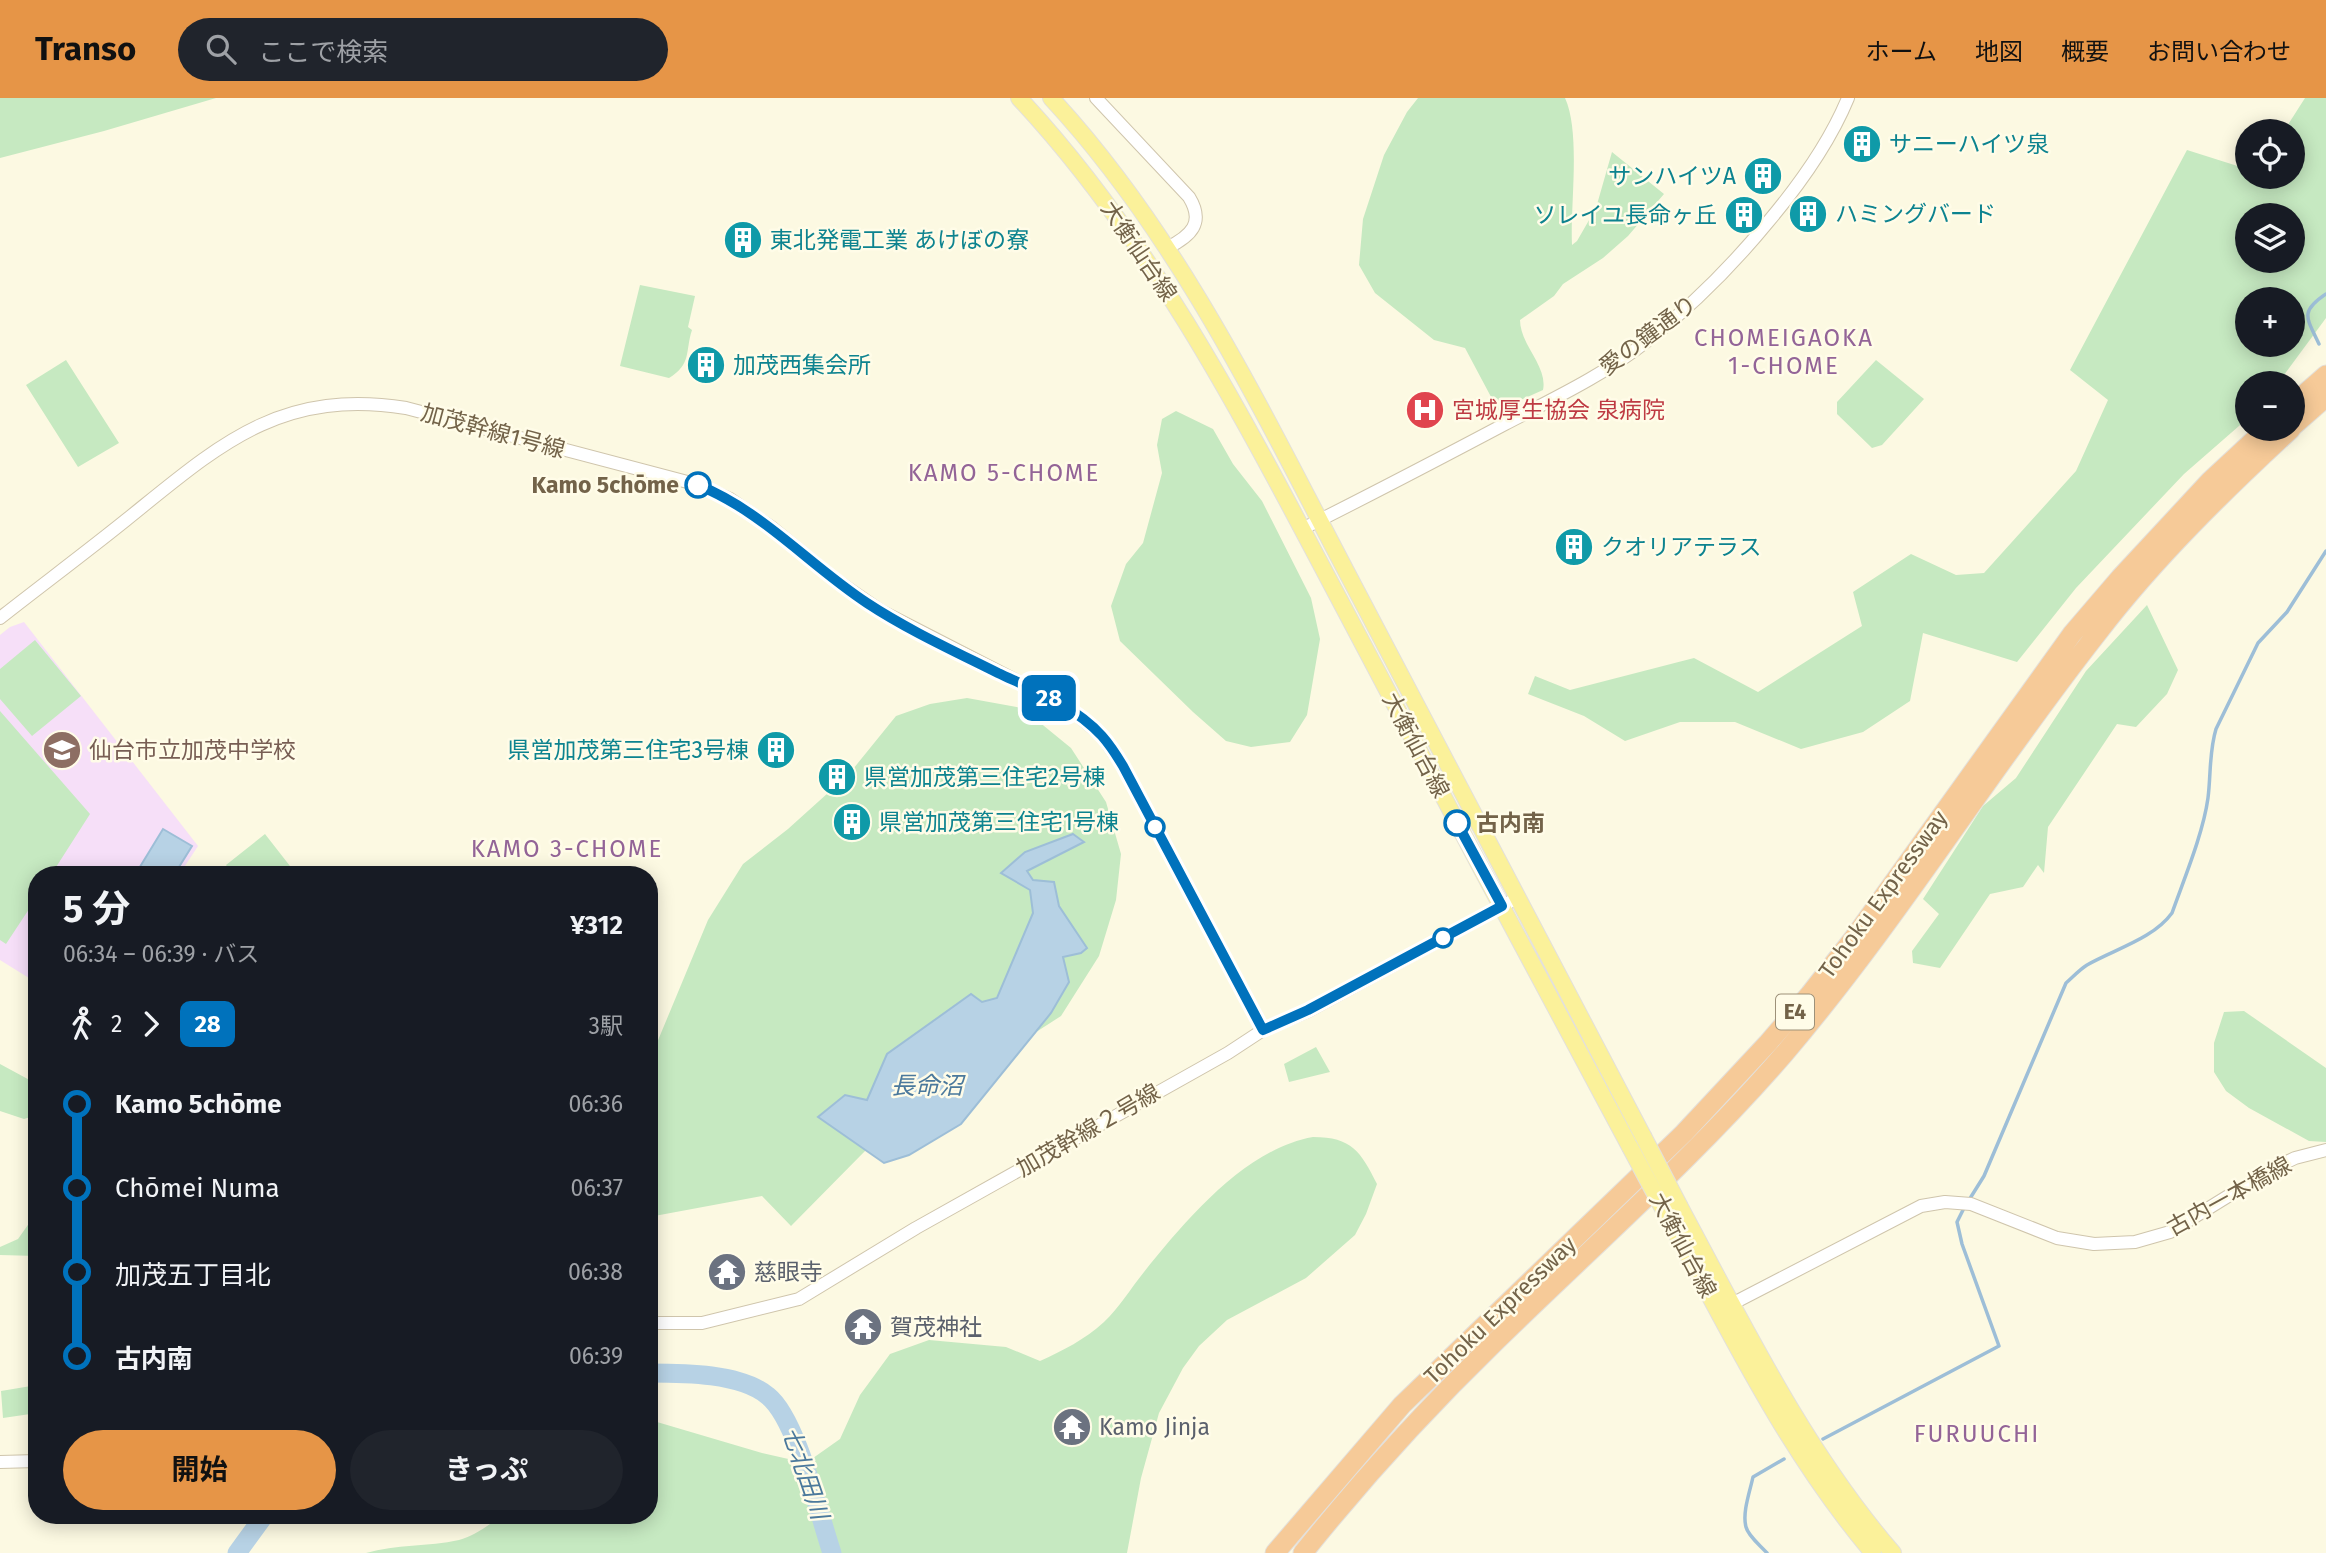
<!DOCTYPE html>
<html lang="ja">
<head>
<meta charset="utf-8">
<style>
  body { margin:0; font-family:"Fira Sans","Noto Sans JP",sans-serif; background:#20242c; color:#f1f3f6; height:100vh; display:flex; flex-direction:column; font-size:26px; white-space:nowrap }
  * { box-sizing:border-box; margin:0 }
  p { font-size:23px; color:#9ea1a6 }
  .icon { flex:none; width:38px; height:38px; fill:none; stroke:currentColor; stroke-width:2; stroke-linecap:round; stroke-linejoin:round }
  .map { position:relative; flex:1; overflow:hidden }
  .sheet { position:absolute; left:28px; top:768px; width:630px; height:658px; display:flex; flex-direction:column; background:#171b24; border-radius:28px; box-shadow:0 4px 18px #0003 }
  .sheet>* { flex:none }
  .badge { padding:0 14px; border-radius:10px; font-size:24px; line-height:46px }
  .tools { position:absolute; left:2235px; top:21px; display:grid; gap:14px }
  .tools a { display:grid; place-items:center; width:70px; height:70px; border-radius:50%; background:#171b24; box-shadow:0 4px 18px #0003; font-size:35px }
  .map>.badge { position:absolute; translate:-50% -50%; box-shadow:0 0 0 4px #fff }
  .legs { display:flex; align-items:center; gap:10px; height:77px; padding:0 35px; font-size:23px }
  .legs p { margin-inline-start:auto }
  .head { display:flex; align-items:center; justify-content:space-between; height:119px; padding:0 35px }
  h1 { font-size:38px; font-weight:700; line-height:52px }
  .action { display:flex; gap:14px; margin-top:auto; padding:14px 35px }
  .action a { flex:1; height:80px; border-radius:42px; background:#e69547; color:#111; font-size:28px; font-weight:700; line-height:80px; text-align:center }
  .action a+a { background:#20242c; color:#f1f3f6 }
  ul { padding:0 35px; list-style:none }
  li { display:flex; align-items:center; gap:24px; height:84px; font-size:26px }
  li i { display:grid; place-items:center; width:10px; height:100%; margin:0 9px; background:currentColor }
  li i::after { content:''; width:18px; height:18px; margin:-9px; border:5px solid; border-radius:50%; background:#171b24 }
  li p { margin-inline-start:auto }
  li:first-child i { background:linear-gradient(#0000 50%,currentColor 0) }
  li:last-child i { background:linear-gradient(currentColor 50%,#0000 0) }
  header { display:flex; align-items:center; gap:42px; box-sizing:border-box; height:98px; padding:0 35px; background:#e69547; color:#111 }
  header strong { font-size:33px }
  nav { display:flex; gap:38px; margin-inline-start:auto; font-size:24px }
  .search { width:490px; height:63px; background:#20242c; display:flex; align-items:center; gap:18px; box-sizing:border-box; padding:0 24px; border-radius:38px; color:#9ea1a6; font-size:26px }
  .map>svg:first-child { display:block }
  .education { fill:#f6dff8 }
  .green { fill:#c6e9c1; fill-rule:evenodd }
  .water { fill:#b7d2e5; stroke:#9dbed7; stroke-width:2 }
  .lines { fill:none; stroke-linecap:round; stroke-linejoin:round }
  .stream { stroke:#9dbed7; stroke-width:3.5 }
  .river { stroke:#b7d2e5; stroke-width:19 }
  .minor-casing { stroke:#cfc5ac; stroke-width:14 }
  .major-casing { stroke:#e3e0db; stroke-width:18 }
  .highway-casing { stroke:#e3e0db; stroke-width:21 }
  .minor { stroke:#fff; stroke-width:12 }
  .major { stroke:#fbf19a; stroke-width:16 }
  .highway { stroke:#f6ca98; stroke-width:19 }
  .major-bridge-casing { stroke:#e3e0db; stroke-width:18; stroke-linecap:butt }
  .major-bridge { stroke:#fbf19a; stroke-width:16 }
  .line-1-casing { stroke:#fff; stroke-width:16 }
  .line-1 { stroke:#0072bc; stroke-width:10 }
  .stop-1-dot { fill:#fff; stroke:#0072bc; stroke-width:3.5 }
  .labels { text-anchor:middle; dominant-baseline:central; stroke-width:5; stroke-linejoin:round; paint-order:stroke }
  .shield { fill:#fffce8; stroke:#9d9179; stroke-width:2 }
  .shield-label { font-size:21px; font-weight:bold; fill:#736349 }
  .culture-label { font-size:23px; fill:#0d838f; stroke:#fffce8; text-anchor:start }
  .street-label { font-size:23px; fill:#736349; stroke:#fffce8 }
  .health-label { font-size:23px; fill:#be3a42; stroke:#fffce8; text-anchor:start }
  .stop-label { font-size:23px; font-weight:bold; fill:#736349; stroke:#fffce8; text-anchor:end }
  .education-label { font-size:23px; fill:#785e54; stroke:#fffce8; text-anchor:start }
  .worship-label { font-size:23px; fill:#5b616d; stroke:#fffce8; text-anchor:start }
  .neighbourhood-label { font-size:24px; letter-spacing:2px; fill:#936497; stroke:#fffce8 }
  .water-label { font-size:24px; font-style:italic; fill:#4b799c; stroke:#fffce8 }
</style>
</head>
<body>
<header>
<strong>Transo</strong>
<div class="search"><svg class="icon" aria-label="search" viewBox="0 0 24 24"><circle cx="10" cy="10" r="6"/><path d="M15 15l6 6"/></svg>ここで検索</div>
<nav><a>ホーム</a><a>地図</a><a>概要</a><a>お問い合わせ</a></nav>
</header>
<div class="map">
<svg width="2326" height="1455" viewBox="0 0 2326 1455">
  <rect width="100%" height="100%" fill="#fcf9e2"/>
  <path class="education" d="M 24,524 L 198,748 L 179,777 L 37,777 L 37,885 L 0,862 L 0,537 L 10,529 Z"/>
  <path class="green" d="M 0,0 L 216,0 L 104,33 L 0,60 Z
    M 1418,0 L 1565,0 C 1581,35 1570,107 1572,147 L 1577,143 L 1596,110 L 1612,54 L 1664,96 L 1628,138 L 1603,160 L 1563,186 L 1554,198 L 1520,222 C 1520,247 1548,268 1543,292 L 1498,312 L 1465,250 L 1434,242 L 1375,195 L 1359,167 L 1363,121 L 1384,57 L 1407,14 Z
    M 2305,0 L 2326,0 L 2326,220 L 2278,285 L 2247,285 L 2247,321 L 2184,376 L 2076,490 L 2017,564 L 1923,535 L 1910,603 L 1863,634 L 1801,651 L 1735,624 L 1680,624 L 1625,643 L 1584,618 L 1528,596 L 1535,578 L 1570,592 L 1694,560 L 1758,594 L 1862,528 L 1853,494 L 1911,456 L 1956,477 L 1984,475 L 2076,373 L 2108,302 L 2070,272 L 2187,52 L 2247,71 L 2247,79 L 2292,79 L 2292,33 L 2284,33 ZM 2247,117 L 2292,117 L 2292,163 L 2247,163 ZM 2247,201 L 2292,201 L 2292,247 L 2247,247 Z
    M 640,187 L 695,198 L 688,229 L 692,232 C 685,253 692,266 669,280 L 620,268 Z
    M 66,262 L 119,345 L 78,369 L 26,287 Z
    M 1876,262 L 1924,301 L 1882,347 L 1872,350 L 1837,316 L 1837,304 Z
    M 1176,313 L 1213,331 L 1233,366 L 1262,403 L 1311,500 L 1320,541 L 1307,617 L 1290,644 L 1251,649 L 1226,643 L 1193,614 L 1120,543 L 1111,508 L 1126,466 L 1143,445 L 1162,375 L 1157,347 L 1162,321 Z
    M 2147,507 L 2178,572 L 2167,596 L 2136,629 L 2117,626 L 2048,729 L 2044,775 L 2038,767 L 2023,789 L 1990,796 L 1940,870 L 1913,865 L 1912,853 L 1939,816 L 1923,801 L 1983,708 L 2016,680 L 2086,573 Z
    M 35,542 L 81,598 L 32,638 L 0,601 L 0,571 Z
    M 967,600 L 1022,610 L 1071,650 L 1106,704 L 1121,756 L 1116,802 L 1099,858 L 1061,918 L 988,965 L 866,1052 L 791,1128 L 762,1098 L 649,1119 L 649,964 L 708,822 L 743,766 L 788,731 L 849,676 L 896,618 L 930,606 Z
    M 0,613 L 90,716 L 51,777 L 37,777 L 37,799 L 6,846 L 0,842 Z
    M 265,736 L 297,777 L 233,777 L 226,767 Z
    M 2244,913 L 2326,970 L 2326,1044 L 2309,1043 L 2249,1010 L 2226,993 L 2214,974 L 2214,945 L 2224,914 Z
    M 1316,949 L 1330,974 L 1289,984 L 1284,966 Z
    M 0,966 L 37,986 L 37,1017 L 24,1021 L 0,1013 Z
    M 1313,1039 C 1352,1039 1361,1054 1377,1086 L 1366,1116 L 1355,1137 L 1306,1180 L 1227,1222 L 1199,1248 L 1183,1270 L 1159,1315 L 1141,1380 L 1127,1455 L 366,1455 C 396,1446 428,1449 459,1442 C 474,1438 489,1427 501,1418 L 649,1418 L 649,1324 L 657,1324 L 762,1355 L 806,1365 L 840,1341 L 860,1297 L 890,1256 L 929,1242 L 1006,1249 L 1040,1263 C 1064,1252 1084,1242 1104,1224 C 1119,1210 1131,1190 1144,1174 C 1186,1122 1245,1051 1313,1039 Z
    M 37,1114 L 37,1158 L 0,1157 L 0,1149 L 18,1141 Z
    M 37,1287 L 37,1315 L 3,1320 L 1,1293 Z"/>
  <path class="water" d="M 163,731 L 192,748 L 174,777 L 135,777 Z
    M 1073,736 L 1084,744 L 1027,773 L 1033,782 L 1054,784 L 1059,808 L 1087,850 L 1081,855 L 1063,859 L 1069,884 L 1051,915 L 961,1026 L 909,1057 L 884,1065 L 818,1019 L 845,997 L 867,1002 L 887,956 L 971,896 L 982,904 L 997,900 L 1033,815 L 1030,792 L 1001,775 L 1025,754 Z"/>
  <g class="lines">
    <path class="stream" d="M 2319,246 C 2307,220 2299,214 2326,196
      M 1969,1102 L 1984,1078 L 2066,885 C 2073,879 2079,872 2087,867 C 2115,851 2153,841 2172,815 C 2184,781 2203,736 2208,700 C 2211,676 2209,654 2216,631 L 2258,545 L 2287,514 L 2326,453
      M 1823,1341 L 1999,1248 L 1962,1146 L 1957,1124 L 1965,1108
      M 1767,1455 C 1761,1448 1748,1438 1746,1429 C 1742,1415 1750,1393 1753,1379 L 1784,1361"/>
    <path class="river" d="M 649,1275 C 684,1275 741,1275 768,1298 C 797,1321 819,1417 832,1455
      M 237,1455 L 264,1418"/>
    <g class="minor-casing">
      <path id="minor" d="M 1096,0 L 1189,99 C 1205,125 1191,138 1167,150
        M 1302,431 C 1370,397 1437,362 1505,326 C 1553,301 1604,277 1647,243 C 1692,208 1731,169 1768,124 C 1800,86 1829,46 1848,0
        M 0,520 C 42,487 85,455 126,422 C 218,348 279,290 406,310 L 695,386 L 730,401 L 771,429 L 833,480 L 881,513 L 1056,603 L 1075,615 L 1102,638 L 1123,668 L 1263,932
        M 1724,1210 L 1921,1108 L 1945,1104 L 1971,1106 L 2057,1140 L 2094,1146 L 2135,1144 L 2170,1134 L 2272,1071 L 2295,1060 L 2326,1052
        M 649,1225 L 702,1225 L 799,1201 L 916,1130 L 1228,955 L 1263,932 L 1308,913 L 1517,800
        M 0,1364 L 37,1363"/>
    </g>
    <g class="major-casing">
      <path id="major" d="M 1019,0 C 1159,150 1251,335 1346,514 C 1440,693 1534,871 1630,1049
        M 1051,0 C 1178,137 1260,309 1346,473 C 1445,661 1543,850 1643,1038
        M 1680,1109 C 1744,1228 1804,1352 1893,1455
        M 1668,1120 C 1730,1235 1788,1355 1873,1455"/>
    </g>
    <g class="highway-casing">
      <path id="highway" d="M 2292,307 L 2326,277
        M 2292,329 L 2326,299
        M 1275,1455 L 1402,1307 L 1684,1035 L 1768,945 L 1810,896 L 1853,841 L 2072,536 L 2120,480 L 2210,383 L 2266,331
        M 1303,1455 C 1363,1380 1427,1310 1496,1243 C 1593,1148 1695,1059 1784,956 C 1898,822 1990,671 2099,533 C 2156,459 2223,394 2291,331"/>
    </g>
    <use href="#minor" class="minor"/>
    <use href="#major" class="major"/>
    <use href="#highway" class="highway"/>
    <g class="major-bridge-casing">
      <path id="major-bridge" d="M 1643,1038 L 1680,1109
        M 1630,1049 L 1668,1120"/>
    </g>
    <use href="#major-bridge" class="major-bridge"/>
  </g>
  <g class="lines">
    <g class="line-1-casing">
      <path id="line-1" d="M 698,387 C 764,414 809,467 867,505 C 908,532 954,553 998,575 C 1034,592 1075,608 1102,638 C 1110,647 1117,658 1123,668 L 1263,932 L 1308,912 L 1502,808 L 1457,725"/>
    </g>
    <use href="#line-1" class="line-1"/>
  </g>
  <defs>
    <g id="building-disc" transform="scale(2.0125)"><circle r="9.5" fill="#0f9aa8" stroke="#fffce8"/><path d="M-4-6H4V6H1V3H-1V6H-4ZM-2.5-4.3h1.7v1.8h-1.7ZM.8-4.3h1.7v1.8H.8ZM-2.5-1h1.7V.8h-1.7ZM.8-1h1.7V.8H.8Z" fill="#fff"/></g>
    <g id="hospital-disc" transform="scale(2.0125)"><circle r="9.5" fill="#e0444e" stroke="#fffce8"/><path d="M-5-5h3v3.5h4V-5h3V5h-3V1.5h-4V5h-3Z" fill="#fff"/></g>
    <g id="school-disc" transform="scale(2.0125)"><circle r="9.5" fill="#8d6e63" stroke="#fffce8"/><path d="M0-5L7-2L0 1L-7-2ZM-4 1L0 2.5L4 1V4Q0 6-4 4Z" fill="#fff"/></g>
    <g id="temple-disc" transform="scale(2.0125)"><circle r="9.5" fill="#6b7280" stroke="#fffce8"/><path d="M0-6L5-2H3V0L6.5 2.5H4V6H1.5V3h-3V6H-4V2.5H-6.5L-3 0V-2H-5Z" fill="#fff"/></g>
  </defs>
  <g fill-rule="evenodd">
    <use href="#building-disc" x="1862" y="46"/>
    <use href="#building-disc" x="1763" y="78"/>
    <use href="#building-disc" x="1808" y="116"/>
    <use href="#building-disc" x="1744" y="117"/>
    <use href="#building-disc" x="743" y="142"/>
    <use href="#building-disc" x="706" y="267"/>
    <use href="#hospital-disc" x="1425" y="312"/>
    <use href="#building-disc" x="1574" y="449"/>
    <use href="#school-disc" x="62" y="652"/>
    <use href="#building-disc" x="776" y="652"/>
    <use href="#building-disc" x="837" y="679"/>
    <use href="#building-disc" x="852" y="724"/>
    <use href="#temple-disc" x="727" y="1174"/>
    <use href="#temple-disc" x="863" y="1229"/>
    <use href="#temple-disc" x="1072" y="1329"/>
  </g>
  <g class="stop-1-dot">
    <circle cx="698" cy="387" r="12"/>
    <circle cx="1457" cy="725" r="12"/>
    <circle cx="1155" cy="729" r="9"/>
    <circle cx="1443" cy="840" r="9"/>
  </g>
  <g class="labels">
    <rect class="shield" x="1776" y="896.5" width="38" height="35" rx="5"/>
    <g class="shield-label">
      <text x="1795" y="914">E4</text>
    </g>
    <g class="culture-label">
      <text x="1889" y="46">サニーハイツ泉</text>
      <text x="1736" y="78" text-anchor="end">サンハイツA</text>
      <text x="1835" y="116">ハミングバード</text>
      <text x="1717" y="117" text-anchor="end">ソレイユ長命ヶ丘</text>
      <text x="770" y="142">東北発電工業 あけぼの寮</text>
      <text x="733" y="267">加茂西集会所</text>
      <text x="1601" y="449">クオリアテラス</text>
      <text x="749" y="652" text-anchor="end">県営加茂第三住宅3号棟</text>
      <text x="864" y="679">県営加茂第三住宅2号棟</text>
      <text x="879" y="724">県営加茂第三住宅1号棟</text>
    </g>
    <g class="street-label">
      <text transform="translate(1139 153) rotate(56)">大衡仙台線</text>
      <text transform="translate(1648 237) rotate(-37)">愛の鐘通り</text>
      <text transform="translate(493 333) rotate(15)">加茂幹線1号線</text>
      <text transform="translate(1416 647) rotate(62)">大衡仙台線</text>
      <text transform="translate(1883 796) rotate(-54)">Tohoku Expressway</text>
      <text transform="translate(1088 1032) rotate(-30)">加茂幹線２号線</text>
      <text transform="translate(2229 1098) rotate(-29)">古内一本橋線</text>
      <text transform="translate(1683 1147) rotate(62)">大衡仙台線</text>
      <text transform="translate(1500 1212) rotate(-44)">Tohoku Expressway</text>
    </g>
    <g class="health-label">
      <text x="1452" y="312">宮城厚生協会 泉病院</text>
    </g>
    <g class="stop-label">
      <text x="679" y="387">Kamo 5chōme</text>
      <text x="1476" y="725" text-anchor="start">古内南</text>
    </g>
    <g class="education-label">
      <text x="89" y="652">仙台市立加茂中学校</text>
    </g>
    <g class="worship-label">
      <text x="754" y="1174">慈眼寺</text>
      <text x="890" y="1229">賀茂神社</text>
      <text x="1099" y="1329">Kamo Jinja</text>
    </g>
    <g class="neighbourhood-label">
      <text x="1784" y="240">CHOMEIGAOKA<tspan x="1784" dy="28">1-CHOME</tspan></text>
      <text x="1004" y="375">KAMO 5-CHOME</text>
      <text x="567" y="751">KAMO 3-CHOME</text>
      <text x="1977" y="1336">FURUUCHI</text>
    </g>
    <g class="water-label">
      <text x="927" y="988">長命沼</text>
      <text transform="translate(805 1375) rotate(71)">七北田川</text>
    </g>
  </g>
</svg>
<div class="tools">
<a><svg class="icon" aria-label="locate" viewBox="0 0 24 24"><circle cx="12" cy="12" r="6"/><path d="M12 2v4M12 18v4M2 12h4M18 12h4"/></svg></a>
<a><svg class="icon" aria-label="layers" viewBox="0 0 24 24"><path d="M12 4l9 5-9 5-9-5zM3 14l9 5 9-5"/></svg></a>
<a>+</a>
<a>−</a>
</div>
<b class="badge" style="left:1049px;top:600px;background:#0072bc;color:#fff">28</b>
<section class="sheet">
<div class="head"><div><h1>5 分</h1><p>06:34 – 06:39 · バス</p></div><b>¥312</b></div>
<div class="legs"><svg class="icon" aria-label="walk" viewBox="0 0 24 24"><circle cx="13" cy="4" r="2"/><path d="M13 8l-2 6 4 7M11 14l-3 7M7 12l3-4h3l4 4"/></svg>2<svg class="icon" aria-label="forward" viewBox="0 0 24 24"><path d="M9 5l7 7-7 7"/></svg><b class="badge" style="background:#0072bc;color:#fff">28</b><p>3駅</p></div>
<ul>
<li><i style="color:#0072bc"></i><b>Kamo 5chōme</b><p>06:36</p></li>
<li><i style="color:#0072bc"></i><span>Chōmei Numa</span><p>06:37</p></li>
<li><i style="color:#0072bc"></i><span>加茂五丁目北</span><p>06:38</p></li>
<li><i style="color:#0072bc"></i><b>古内南</b><p>06:39</p></li>
</ul>
<div class="action"><a>開始</a><a>きっぷ</a></div>
</section>
</div>
</body>
</html>
